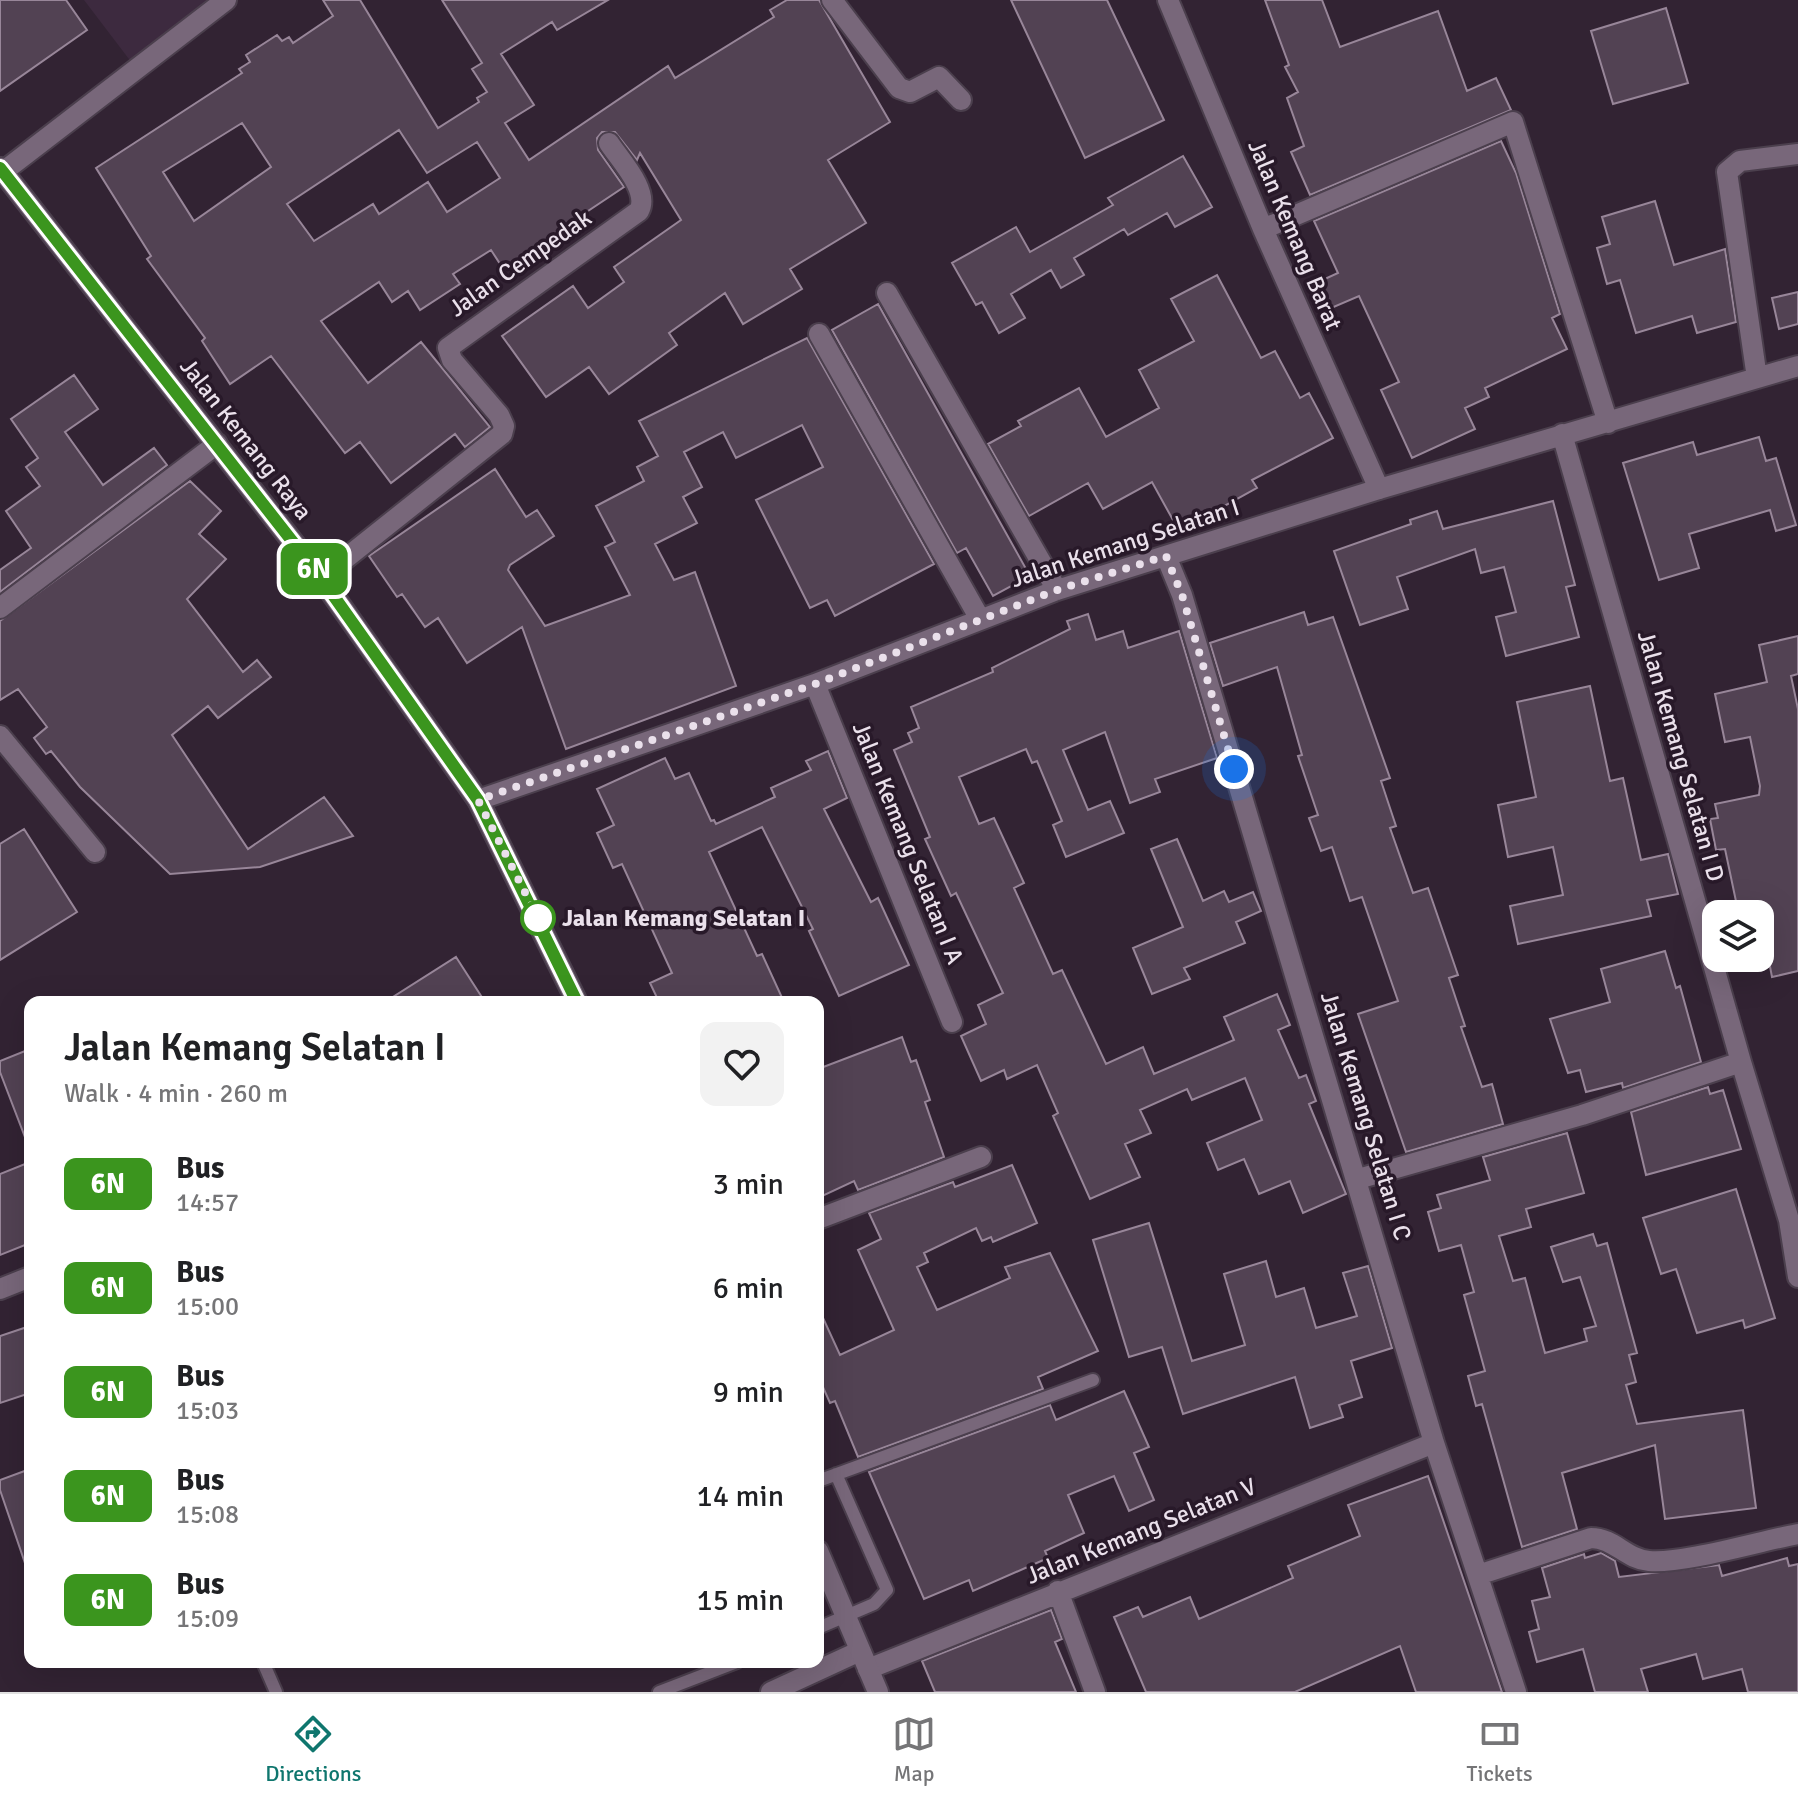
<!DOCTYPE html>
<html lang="en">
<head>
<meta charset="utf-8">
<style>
  body { margin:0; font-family:Signika,sans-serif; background:#f2f2f2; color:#202124; height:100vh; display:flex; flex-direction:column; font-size:30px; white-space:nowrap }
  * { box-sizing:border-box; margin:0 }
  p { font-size:26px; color:#757577 }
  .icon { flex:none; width:44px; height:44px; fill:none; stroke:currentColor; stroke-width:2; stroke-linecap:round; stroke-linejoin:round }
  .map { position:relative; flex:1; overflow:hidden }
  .side { position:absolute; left:24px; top:996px; width:800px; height:672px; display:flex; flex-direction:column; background:#fff; border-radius:16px; box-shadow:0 8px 32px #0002 }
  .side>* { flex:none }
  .badge { padding:0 16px; border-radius:12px; font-size:28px; line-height:52px }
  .fabs { position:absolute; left:1702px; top:900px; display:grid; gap:16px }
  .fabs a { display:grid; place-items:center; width:72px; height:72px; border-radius:16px; background:#fff; box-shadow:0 8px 32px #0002; font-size:40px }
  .you { position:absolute; width:40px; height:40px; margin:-20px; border:6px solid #fff; border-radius:50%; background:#1a73e8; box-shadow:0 0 0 12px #1a73e833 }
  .map>.badge { position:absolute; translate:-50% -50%; box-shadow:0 0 0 4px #fff }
  .round { display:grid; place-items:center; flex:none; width:84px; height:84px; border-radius:16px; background:#f2f2f2 }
  .summary { display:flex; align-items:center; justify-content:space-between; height:136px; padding:0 40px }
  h1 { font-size:38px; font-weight:600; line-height:60px }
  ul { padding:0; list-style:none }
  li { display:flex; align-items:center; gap:24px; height:104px; padding:0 40px }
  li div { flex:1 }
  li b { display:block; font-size:30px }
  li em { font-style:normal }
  li .badge { min-width:88px; font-weight:700; text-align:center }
  .tab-bar { display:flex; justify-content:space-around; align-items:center; height:112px; border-top:2px solid #e0e0e0; background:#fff; font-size:22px; color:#757577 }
  .tab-bar a { display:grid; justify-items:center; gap:4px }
  .tab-bar .active { color:#0f766e }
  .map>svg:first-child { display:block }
  .built { fill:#3d2a3f }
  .building { fill:#524253; stroke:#988699; stroke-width:2; fill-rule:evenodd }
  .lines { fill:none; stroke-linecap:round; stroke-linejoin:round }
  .service-casing { stroke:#4b3f4d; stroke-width:16 }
  .minor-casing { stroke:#4b3f4d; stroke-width:24 }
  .tertiary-casing { stroke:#4b3f4d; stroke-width:24 }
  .service { stroke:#78677a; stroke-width:12 }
  .minor { stroke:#78677a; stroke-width:20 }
  .tertiary { stroke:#78677a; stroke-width:20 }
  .line-casing { stroke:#fff; stroke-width:18 }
  .line { stroke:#3b951e; stroke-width:12 }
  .walk { stroke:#eae0eb; stroke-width:8; stroke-dasharray:0 14.4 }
  .stop-dot { fill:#fff; stroke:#3b951e; stroke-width:4 }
  .labels { text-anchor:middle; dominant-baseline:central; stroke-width:7; stroke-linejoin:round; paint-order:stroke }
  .street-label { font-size:24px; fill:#eae0eb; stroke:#281929 }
  .stop-label { font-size:24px; font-weight:bold; fill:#eae0eb; stroke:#281929; text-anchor:start }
</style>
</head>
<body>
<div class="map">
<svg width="1798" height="1692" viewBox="0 0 1798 1692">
  <rect width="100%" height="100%" fill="#322333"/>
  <path class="built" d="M 84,0 L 231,0 L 135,67 Z"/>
  <path class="building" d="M 0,0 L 66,0 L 87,30 L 0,91 Z
    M 323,0 L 360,0 L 438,128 L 479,102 L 477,98 L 487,92 L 472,69 L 482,63 L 442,0 L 608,0 L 557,30 L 552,22 L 501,54 L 534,105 L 505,123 L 529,160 L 668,66 L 675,78 L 774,17 L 770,10 L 787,0 L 819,0 L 890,122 L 828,160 L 866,223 L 790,269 L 802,289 L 743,324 L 725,293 L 669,333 L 677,345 L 609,394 L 589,367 L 546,397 L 502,336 L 573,286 L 588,308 L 624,282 L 614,267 L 681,220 L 640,153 L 637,160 L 615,132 L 602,132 L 597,138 L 598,150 L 624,187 L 555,233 L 557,236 L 504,270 L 491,250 L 453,274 L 460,284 L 420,310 L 408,291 L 392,302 L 379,282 L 321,321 L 368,383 L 421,342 L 490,427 L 465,447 L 455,434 L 391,483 L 360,442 L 345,453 L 271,356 L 230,384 L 202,341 L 205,338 L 147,259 L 151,256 L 96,168 L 242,73 L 239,69 L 250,62 L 246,55 L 277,35 L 282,41 L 289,37 L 293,43 L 333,16 ZM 242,123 L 271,167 L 194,221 L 163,172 ZM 399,130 L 427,173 L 477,142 L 500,178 L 447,212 L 428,182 L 379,214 L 373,204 L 314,241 L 287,204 Z
    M 1011,0 L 1107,0 L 1164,120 L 1085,158 Z
    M 1265,0 L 1322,0 L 1340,47 L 1438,11 L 1467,91 L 1496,78 L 1511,110 L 1310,195 L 1291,152 L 1304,146 L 1287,98 L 1298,92 L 1285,67 L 1289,65 Z
    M 1666,8 L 1688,83 L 1613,104 L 1591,31 Z
    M 1501,141 L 1516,173 L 1560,314 L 1552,318 L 1567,349 L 1485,388 L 1489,397 L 1465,408 L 1475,429 L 1412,458 L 1381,390 L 1399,382 L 1359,296 L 1329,309 L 1316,283 L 1338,273 L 1314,221 Z
    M 1183,156 L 1212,207 L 1175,227 L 1167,213 L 1128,235 L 1124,229 L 1074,258 L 1084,275 L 1061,288 L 1051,270 L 1011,294 L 1025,318 L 999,333 L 982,302 L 976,305 L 952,263 L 1016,227 L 1030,252 L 1113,205 L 1108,198 Z
    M 1655,201 L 1674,265 L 1725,249 L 1736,322 L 1697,333 L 1692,316 L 1636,333 L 1620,280 L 1607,284 L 1597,248 L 1610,244 L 1602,217 Z
    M 1217,275 L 1261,358 L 1275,351 L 1300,398 L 1309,393 L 1333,438 L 1252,480 L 1257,488 L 1179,531 L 1152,482 L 1103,509 L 1088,483 L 1029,516 L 988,444 L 1021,426 L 1018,421 L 1079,388 L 1106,437 L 1159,408 L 1139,370 L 1194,341 L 1171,299 Z
    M 1798,292 L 1798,324 L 1779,329 L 1772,298 Z
    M 878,304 L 1030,576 L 993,596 L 966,548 L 957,553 L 832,330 Z
    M 807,338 L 934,564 L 835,616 L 827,600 L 810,608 L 756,500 L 823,467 L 802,425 L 736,458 L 723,432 L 684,452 L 702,487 L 683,497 L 697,523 L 655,544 L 674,580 L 695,572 L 736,686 L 566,749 L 522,627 L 467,663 L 438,618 L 425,627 L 402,594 L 397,597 L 369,556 L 495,469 L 526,517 L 537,510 L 554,536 L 510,565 L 508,570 L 545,626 L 630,595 L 605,547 L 615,542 L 596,506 L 644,481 L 637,467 L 658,456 L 639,421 Z
    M 74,375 L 98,409 L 65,432 L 103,485 L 154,448 L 167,465 L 0,592 L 0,570 L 31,548 L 6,511 L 40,486 L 26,467 L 38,458 L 11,419 Z
    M 1759,437 L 1766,461 L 1776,458 L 1796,525 L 1776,531 L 1770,510 L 1689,534 L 1699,568 L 1659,580 L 1623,463 L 1693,442 L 1697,455 Z
    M 190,481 L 221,511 L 199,534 L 226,559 L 187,599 L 243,672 L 257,660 L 271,677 L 218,718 L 208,706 L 172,735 L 248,849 L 324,797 L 353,836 L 260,867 L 170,874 L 80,787 L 51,751 L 46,754 L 34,738 L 47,727 L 18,689 L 0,700 L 0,621 Z
    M 1553,501 L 1575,585 L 1566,587 L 1579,637 L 1506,656 L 1496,617 L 1516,612 L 1504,567 L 1481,573 L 1475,549 L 1397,577 L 1408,609 L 1360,625 L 1334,551 L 1411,524 L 1410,520 L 1437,511 L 1443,529 Z
    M 1304,612 L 1308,625 L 1333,617 L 1390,778 L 1381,781 L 1396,826 L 1390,828 L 1413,893 L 1428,888 L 1458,975 L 1449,978 L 1465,1026 L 1461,1027 L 1482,1087 L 1492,1084 L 1503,1124 L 1406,1152 L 1358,1014 L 1398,1001 L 1362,897 L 1350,901 L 1332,847 L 1321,851 L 1309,818 L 1318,815 L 1298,756 L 1302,755 L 1277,667 L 1223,686 L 1210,643 Z
    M 1088,614 L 1096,640 L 1123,631 L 1128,648 L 1179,631 L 1217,758 L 1155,779 L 1160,792 L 1130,803 L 1105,732 L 1063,750 L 1088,810 L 1110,801 L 1124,833 L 1066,857 L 1053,825 L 1062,821 L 1037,761 L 1032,763 L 1026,749 L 959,777 L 979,824 L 994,818 L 1024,883 L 1014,888 L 1053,974 L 1062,970 L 1106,1064 L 1143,1047 L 1154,1074 L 1234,1040 L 1224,1017 L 1277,994 L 1290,1025 L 1278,1030 L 1299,1078 L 1306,1075 L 1316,1101 L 1309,1104 L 1346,1194 L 1303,1213 L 1290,1181 L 1259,1194 L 1244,1159 L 1218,1170 L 1207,1143 L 1262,1120 L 1245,1078 L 1192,1100 L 1187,1089 L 1140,1110 L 1151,1133 L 1125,1144 L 1140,1177 L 1090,1199 L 1053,1116 L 1058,1113 L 1037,1065 L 1007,1079 L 1004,1070 L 981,1081 L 961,1036 L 986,1024 L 978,1005 L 1003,993 L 956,893 L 951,896 L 925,839 L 930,837 L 894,750 L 912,742 L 908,733 L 919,728 L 911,707 L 993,672 L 992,668 L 1070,629 L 1067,621 Z
    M 1798,636 L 1798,674 L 1791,676 L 1798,709 L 1798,971 L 1772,977 L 1760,914 L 1758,910 L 1749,912 L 1747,904 L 1737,906 L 1725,849 L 1716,850 L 1710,819 L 1718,818 L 1715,804 L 1759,795 L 1760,786 L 1750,737 L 1725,742 L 1715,694 L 1767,682 L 1759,645 Z
    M 1590,686 L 1610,781 L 1623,778 L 1641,860 L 1668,854 L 1678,894 L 1647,900 L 1651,916 L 1518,944 L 1510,906 L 1563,895 L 1553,847 L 1508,857 L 1498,805 L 1536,797 L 1517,702 Z
    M 828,751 L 847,798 L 824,809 L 871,902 L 878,898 L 909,965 L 839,996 L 809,931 L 813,929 L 762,827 L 709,852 L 757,956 L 762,954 L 784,1002 L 659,1002 L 650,983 L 672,973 L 622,864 L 613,868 L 597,833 L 614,825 L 597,789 L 665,758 L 675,779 L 689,773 L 711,821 L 714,820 L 716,824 L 775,797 L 771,788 L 811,770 L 806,761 Z
    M 24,829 L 77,912 L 0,960 L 0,844 Z
    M 1177,839 L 1203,901 L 1224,891 L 1229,902 L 1253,892 L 1261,911 L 1236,922 L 1245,943 L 1184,968 L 1190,979 L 1152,994 L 1133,948 L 1183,927 L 1151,849 Z
    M 1665,951 L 1676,988 L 1680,986 L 1701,1062 L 1623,1088 L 1622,1083 L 1586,1092 L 1580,1070 L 1568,1073 L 1550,1019 L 1610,1002 L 1601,969 Z
    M 456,957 L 485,1002 L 385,1002 Z
    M 902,1037 L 911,1062 L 916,1060 L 930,1100 L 925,1102 L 944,1157 L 858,1190 L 854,1181 L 818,1198 L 818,1069 Z
    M 30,1049 L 30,1145 L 28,1145 L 0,1072 L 0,1061 Z
    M 1708,1087 L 1710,1094 L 1723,1090 L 1741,1149 L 1646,1175 L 1631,1112 Z
    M 1567,1133 L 1584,1193 L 1526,1209 L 1531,1227 L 1499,1236 L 1513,1281 L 1525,1278 L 1545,1353 L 1587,1341 L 1584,1329 L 1596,1326 L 1580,1277 L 1563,1282 L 1551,1247 L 1593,1234 L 1597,1246 L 1607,1243 L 1637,1353 L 1629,1355 L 1636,1382 L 1626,1385 L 1637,1424 L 1743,1410 L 1756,1508 L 1665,1519 L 1655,1445 L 1562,1473 L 1577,1529 L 1522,1547 L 1482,1404 L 1476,1406 L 1468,1376 L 1485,1371 L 1464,1295 L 1474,1292 L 1461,1245 L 1439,1251 L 1428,1212 L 1441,1208 L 1437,1195 L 1490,1180 L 1483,1157 Z
    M 30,1162 L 30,1243 L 0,1255 L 0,1174 Z
    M 1012,1165 L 1037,1223 L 993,1242 L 991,1237 L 982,1241 L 976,1228 L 924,1253 L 928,1262 L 917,1267 L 937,1310 L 1010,1278 L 1005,1267 L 1050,1253 L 1098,1351 L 1038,1377 L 1043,1389 L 858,1457 L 835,1401 L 830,1403 L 818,1376 L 818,1307 L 840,1355 L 894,1330 L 858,1250 L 881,1239 L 869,1213 L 953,1182 L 955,1187 Z
    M 1736,1189 L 1775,1318 L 1745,1328 L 1743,1320 L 1697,1333 L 1676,1269 L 1661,1274 L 1643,1218 Z
    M 1149,1223 L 1192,1361 L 1245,1345 L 1224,1274 L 1266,1261 L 1276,1297 L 1304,1288 L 1316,1328 L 1357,1316 L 1343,1273 L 1368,1266 L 1392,1348 L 1351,1361 L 1362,1397 L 1339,1405 L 1343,1417 L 1310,1428 L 1295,1377 L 1183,1414 L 1162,1347 L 1129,1357 L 1093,1240 Z
    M 30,1326 L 30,1393 L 0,1403 L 0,1336 Z
    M 1124,1391 L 1149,1447 L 1134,1453 L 1154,1500 L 1129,1511 L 1114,1476 L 1068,1495 L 1084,1533 L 1045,1551 L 1048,1558 L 973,1591 L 969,1580 L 924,1599 L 869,1472 L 1050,1405 L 1056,1420 Z
    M 30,1469 L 30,1565 L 26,1566 L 0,1490 L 0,1480 Z
    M 1428,1476 L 1502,1692 L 1416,1692 L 1400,1646 L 1295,1692 L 1146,1692 L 1114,1617 L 1138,1607 L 1143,1617 L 1190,1597 L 1199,1619 L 1293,1578 L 1288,1566 L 1360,1536 L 1348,1505 Z
    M 1601,1553 L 1615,1561 L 1619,1577 L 1719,1565 L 1722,1576 L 1787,1558 L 1789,1566 L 1798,1564 L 1798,1692 L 1748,1692 L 1742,1669 L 1703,1679 L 1696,1654 L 1641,1669 L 1648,1692 L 1595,1692 L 1583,1649 L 1537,1662 L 1529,1632 L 1539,1629 L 1532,1601 L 1550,1597 L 1542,1568 L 1584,1554 L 1585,1558 Z
    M 1051,1610 L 1062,1639 L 1055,1642 L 1076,1692 L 935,1692 L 922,1661 Z"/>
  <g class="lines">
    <g class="service-casing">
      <path id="service" d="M 818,1481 L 1093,1380
        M 818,1628 L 874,1604 L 887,1590 L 836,1474
        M 263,1662 L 276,1692
        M 659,1692 L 737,1662"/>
    </g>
    <g class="minor-casing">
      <path id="minor" d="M 832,0 L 899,88 L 910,92 L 939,77 L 961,100
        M 1168,0 L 1263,229 L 1379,489
        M 0,174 L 226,0
        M 1263,229 L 1513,122 L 1608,423
        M 887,293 L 1057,590
        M 819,334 L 980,619
        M 1757,378 L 1727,172 L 1740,161 L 1798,154
        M 1562,434 L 1741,1062 L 1789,1220 L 1798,1277
        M 1166,556 L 1182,595 L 1434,1443 L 1516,1692
        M 321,578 L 502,434 L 504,426 L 499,415 L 452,360 L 448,348 L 639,211 C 650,191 620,160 609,143
        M 0,608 L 217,444
        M 815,684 L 952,1022
        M 0,736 L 95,852
        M 478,800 L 815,684 L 1057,590 L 1379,489 L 1798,366
        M 1358,1179 L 1582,1115 L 1741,1062
        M 818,1219 L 981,1157
        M 0,1289 L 30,1277
        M 1478,1575 L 1591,1538 C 1614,1538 1626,1559 1649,1561 C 1683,1564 1760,1541 1798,1534
        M 1058,1591 L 1095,1692
        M 868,1669 L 1434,1443
        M 771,1692 L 860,1651"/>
    </g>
    <g class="tertiary-casing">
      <path id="tertiary" d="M 0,168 L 321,578 L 478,800 L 577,1002
        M 818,1551 L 878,1692"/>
    </g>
    <use href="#service" class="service"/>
    <use href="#minor" class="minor"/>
    <use href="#tertiary" class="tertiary"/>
  </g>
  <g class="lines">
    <g class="line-casing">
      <path id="line" d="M 0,168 L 321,578 L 478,800 L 577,1002"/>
    </g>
    <use href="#line" class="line"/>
    <path class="walk" d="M 538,918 L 478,800 L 815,684 L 1057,590 L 1166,556 L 1182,595 L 1234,769"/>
  </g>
  <circle class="stop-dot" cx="538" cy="918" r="16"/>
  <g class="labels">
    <g class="street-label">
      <text transform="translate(1295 235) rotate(67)">Jalan Kemang Barat</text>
      <text transform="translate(520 263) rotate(-35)">Jalan Cempedak</text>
      <text transform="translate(246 439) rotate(52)">Jalan Kemang Raya</text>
      <text transform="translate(1125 543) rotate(-18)">Jalan Kemang Selatan I</text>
      <text transform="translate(1681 756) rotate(74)">Jalan Kemang Selatan I D</text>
      <text transform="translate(908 843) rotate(68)">Jalan Kemang Selatan I A</text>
      <text transform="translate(1366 1116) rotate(73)">Jalan Kemang Selatan I C</text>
      <text transform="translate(1141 1531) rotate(-22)">Jalan Kemang Selatan V</text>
    </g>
    <g class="stop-label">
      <text x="562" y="918">Jalan Kemang Selatan I</text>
    </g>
  </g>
</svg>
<div class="fabs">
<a><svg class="icon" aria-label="layers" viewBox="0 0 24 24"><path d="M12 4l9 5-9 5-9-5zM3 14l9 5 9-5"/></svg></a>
</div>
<div class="you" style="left:1234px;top:769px"></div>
<b class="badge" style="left:314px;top:569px;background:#3b951e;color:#fff">6N</b>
<section class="side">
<div class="summary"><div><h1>Jalan Kemang Selatan I</h1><p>Walk · 4 min · 260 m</p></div><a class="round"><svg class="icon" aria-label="heart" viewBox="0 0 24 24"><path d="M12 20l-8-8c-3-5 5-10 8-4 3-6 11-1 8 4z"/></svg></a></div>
<ul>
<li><span class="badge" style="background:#3b951e;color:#fff">6N</span><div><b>Bus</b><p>14:57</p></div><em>3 min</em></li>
<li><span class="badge" style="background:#3b951e;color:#fff">6N</span><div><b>Bus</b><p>15:00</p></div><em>6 min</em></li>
<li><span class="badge" style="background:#3b951e;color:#fff">6N</span><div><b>Bus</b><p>15:03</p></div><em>9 min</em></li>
<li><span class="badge" style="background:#3b951e;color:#fff">6N</span><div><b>Bus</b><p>15:08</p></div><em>14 min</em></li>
<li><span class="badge" style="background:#3b951e;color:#fff">6N</span><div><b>Bus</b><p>15:09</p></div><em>15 min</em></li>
</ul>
</section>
</div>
<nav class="tab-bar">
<a class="active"><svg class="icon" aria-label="directions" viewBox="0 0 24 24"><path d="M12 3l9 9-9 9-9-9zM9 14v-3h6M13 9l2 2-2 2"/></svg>Directions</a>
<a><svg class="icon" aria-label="map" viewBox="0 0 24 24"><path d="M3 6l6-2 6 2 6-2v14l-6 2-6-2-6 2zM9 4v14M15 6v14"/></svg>Map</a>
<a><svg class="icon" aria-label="tickets" viewBox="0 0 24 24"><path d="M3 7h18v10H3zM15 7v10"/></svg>Tickets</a>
</nav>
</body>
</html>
